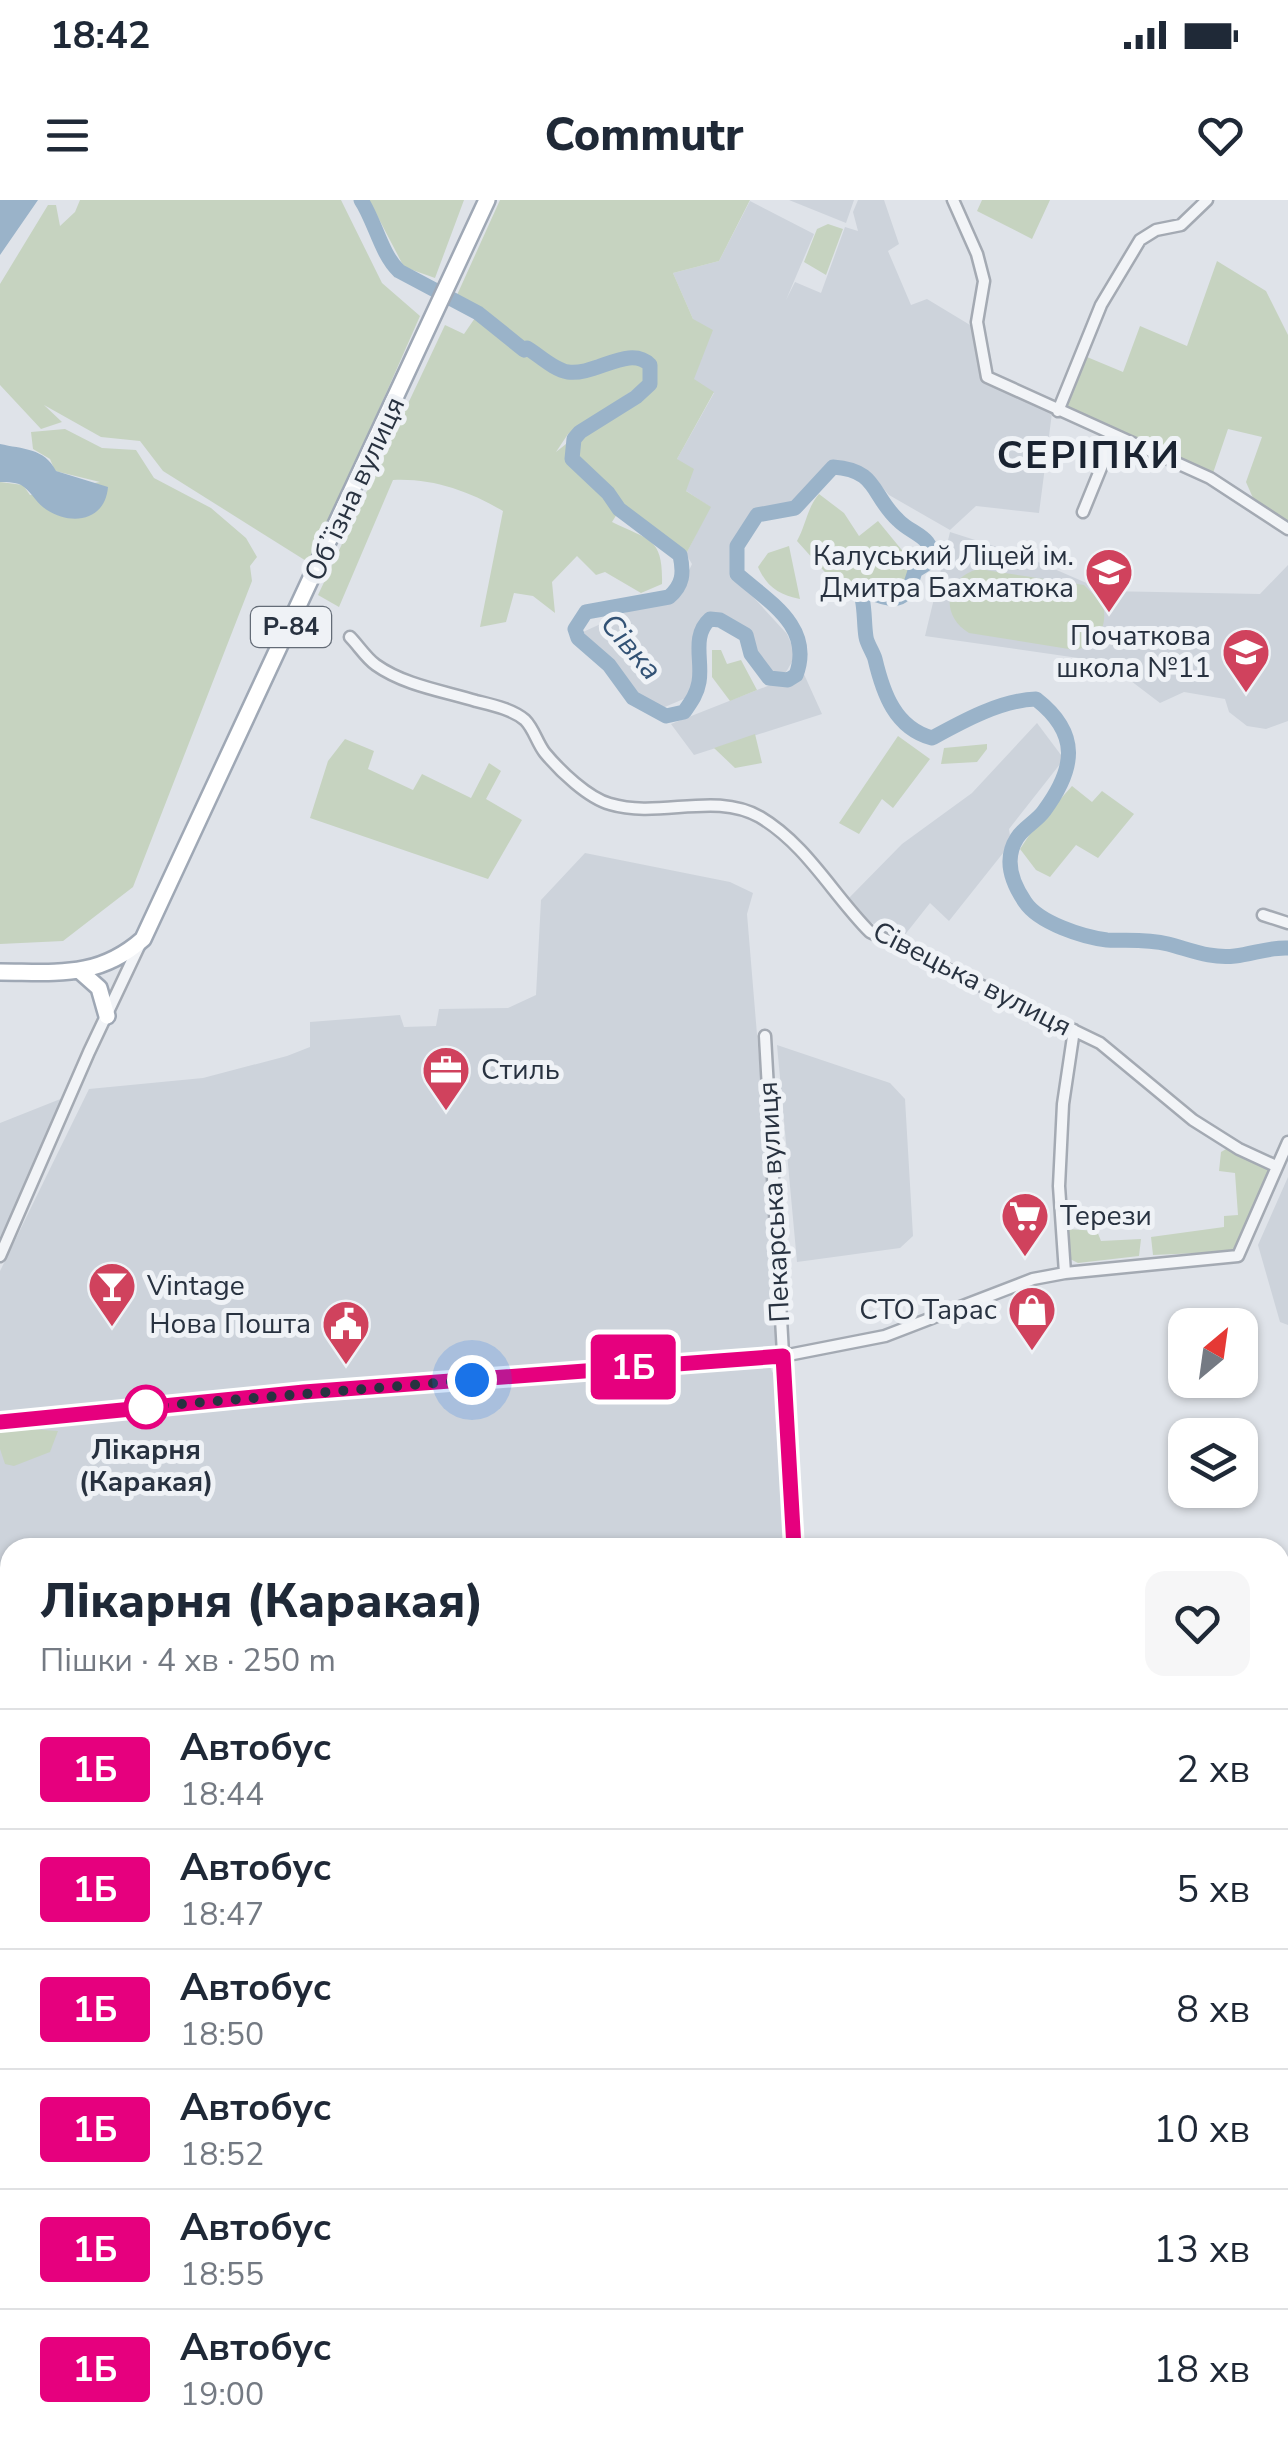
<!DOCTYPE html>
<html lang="uk">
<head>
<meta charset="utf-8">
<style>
  body { margin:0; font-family:"Nunito Sans",sans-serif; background:#f6f6f7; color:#1f2937; height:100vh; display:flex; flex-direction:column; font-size:38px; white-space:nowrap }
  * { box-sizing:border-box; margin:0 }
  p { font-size:32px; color:#747a83 }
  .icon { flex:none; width:55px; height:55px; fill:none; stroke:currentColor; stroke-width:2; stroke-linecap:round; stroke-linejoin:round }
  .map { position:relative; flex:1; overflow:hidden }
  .details { position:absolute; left:0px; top:1338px; width:1290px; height:912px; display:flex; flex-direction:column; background:#fff; border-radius:30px 30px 0 0; box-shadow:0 2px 8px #0004 }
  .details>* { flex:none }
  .badge { padding:0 20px; border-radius:8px; font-size:35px; line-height:65px }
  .needle { width:65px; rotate:29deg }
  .tools { position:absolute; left:1168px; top:1108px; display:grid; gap:20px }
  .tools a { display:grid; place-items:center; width:90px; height:90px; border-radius:20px; background:#fff; box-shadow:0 2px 8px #0004; font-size:50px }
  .you { position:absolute; width:50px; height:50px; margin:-25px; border:8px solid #fff; border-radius:50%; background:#1a73e8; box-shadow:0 0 0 15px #1a73e833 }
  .map>.badge { position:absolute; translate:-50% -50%; box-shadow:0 0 0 5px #fff }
  .round { display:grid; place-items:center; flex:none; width:105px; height:105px; border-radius:20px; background:#f6f6f7 }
  .overview { display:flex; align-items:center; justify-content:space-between; height:170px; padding:0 40px }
  h1 { font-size:48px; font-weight:800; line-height:75px }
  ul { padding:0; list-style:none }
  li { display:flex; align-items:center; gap:30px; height:120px; padding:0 40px; border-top:2px solid #e0e1e3 }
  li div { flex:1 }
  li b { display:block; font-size:38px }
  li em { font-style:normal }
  li .badge { min-width:110px; font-weight:700; text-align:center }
  .status { display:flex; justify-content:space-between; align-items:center; height:70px; padding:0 50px; background:#fff; direction:ltr }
  .status svg { height:28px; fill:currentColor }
  header { display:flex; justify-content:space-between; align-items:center; height:130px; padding:0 40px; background:#fff; font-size:45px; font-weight:800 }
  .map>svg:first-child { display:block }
  .built { fill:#cdd3db }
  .green { fill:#c6d3c0 }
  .water { fill:#9ab3c9 }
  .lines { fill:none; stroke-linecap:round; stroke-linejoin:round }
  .river { stroke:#9ab3c9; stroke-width:15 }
  .minor-casing { stroke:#a4aab3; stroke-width:15 }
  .primary-casing { stroke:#9fa8b5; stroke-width:20 }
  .minor { stroke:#f2f4f7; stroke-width:10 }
  .secondary { stroke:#fff; stroke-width:14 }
  .primary { stroke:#fff; stroke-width:15 }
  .line-casing { stroke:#fff; stroke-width:22 }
  .line { stroke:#e6007e; stroke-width:15 }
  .walk { stroke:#283240; stroke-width:10; stroke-dasharray:0 18 }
  .stop-dot { fill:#fff; stroke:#e6007e; stroke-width:5 }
  .labels { text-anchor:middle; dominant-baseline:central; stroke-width:10; stroke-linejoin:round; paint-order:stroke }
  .shield { fill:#eff2f6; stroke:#646c77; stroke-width:2.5 }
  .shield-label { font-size:25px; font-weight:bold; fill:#283240 }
  .street-label { font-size:28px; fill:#283240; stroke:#eff2f6 }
  .poi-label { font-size:28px; fill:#283240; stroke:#eff2f6; text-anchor:end }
  .stop-label { font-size:28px; font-weight:bold; fill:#283240; stroke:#eff2f6 }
  .water-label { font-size:30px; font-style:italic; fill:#325275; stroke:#eff2f6 }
  .district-label { font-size:38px; font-weight:bold; letter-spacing:2.5px; fill:#1a2331; stroke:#eff2f6 }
</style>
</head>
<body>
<div class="status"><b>18:42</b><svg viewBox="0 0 49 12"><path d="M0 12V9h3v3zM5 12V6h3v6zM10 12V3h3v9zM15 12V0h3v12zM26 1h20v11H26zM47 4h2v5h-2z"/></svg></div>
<header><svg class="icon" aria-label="menu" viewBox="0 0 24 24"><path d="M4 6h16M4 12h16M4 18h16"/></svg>Commutr<svg class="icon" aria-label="heart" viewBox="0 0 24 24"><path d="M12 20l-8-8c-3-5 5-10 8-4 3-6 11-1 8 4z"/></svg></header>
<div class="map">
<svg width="1288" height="2249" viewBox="0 0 1288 2249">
  <rect width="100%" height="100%" fill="#dfe3e9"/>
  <path class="built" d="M 789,0 L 854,0 L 846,23 Z
    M 858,0 L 884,0 L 899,44 L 888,51 L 911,105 L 927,99 L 975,128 L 984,179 L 1052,213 L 1039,313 L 976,306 L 950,330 L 889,295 L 870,273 L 845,263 L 829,267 L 793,305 L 757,311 L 734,345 L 733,375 L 787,434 L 796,455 L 786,472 L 772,472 L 737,424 L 723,417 L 708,418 L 699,428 L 694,444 L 693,495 L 660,509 L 637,495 L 612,462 L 583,432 L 640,406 L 672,400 L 678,394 L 692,364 L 686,354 L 710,307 L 685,290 L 677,259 L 714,193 L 694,180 L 693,119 L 673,73 L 719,61 L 750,1 L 814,34 L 786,100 L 795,82 L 821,93 L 845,27 L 858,31 L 853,12 Z
    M 950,332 L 1022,355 L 1105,391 L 1260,394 L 1288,365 L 1288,521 L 1266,529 L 1247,526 L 1229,512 L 1225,499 L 1184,492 L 1160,503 L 1106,462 L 925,436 Z
    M 803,472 L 822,514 L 694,555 L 671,524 Z
    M 1037,523 L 1064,559 L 1009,629 L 1011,643 L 949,721 L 930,703 L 900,741 L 869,721 L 848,699 L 902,644 L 972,593 Z
    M 585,653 L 730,682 L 753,693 L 747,714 L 767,955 L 778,1150 L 331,1183 L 0,1213 L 0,1071 L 89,889 L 203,878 L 287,856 L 310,847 L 310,822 L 400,815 L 404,827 L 436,826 L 439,809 L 508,808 L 536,795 L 541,700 Z
    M 777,845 L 890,883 L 905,899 L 913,1036 L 900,1048 L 797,1062 Z
    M 68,896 L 0,1037 L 0,923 Z
    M 1288,977 L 1288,1125 L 1280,1122 L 1258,1045 Z
    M 761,1164 L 770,1167 L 777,1181 L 786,1347 L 10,1348 L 10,1533 L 0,1525 L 0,1229 Z
    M 1280,1845 L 1287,1850 L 1288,1858 L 1288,1941 L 1280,1939 Z
    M 95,2240 L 325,2240 L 333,2249 L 80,2249 Z
    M 354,2240 L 581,2240 L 579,2249 L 359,2249 Z"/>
  <path class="green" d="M 80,0 L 341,0 L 382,83 L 420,116 L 311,364 L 163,271 L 140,241 L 101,237 L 44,205 L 62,222 L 41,229 L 0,185 L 0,84 L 48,5 L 56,5 L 60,26 L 75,12 Z
    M 369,0 L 464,0 L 435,78 L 404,67 Z
    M 500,0 L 750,0 L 719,61 L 673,73 L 693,119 L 713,130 L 694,179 L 714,192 L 677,259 L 694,269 L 686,291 L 711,307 L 686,354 L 623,307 L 576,257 L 580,240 L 652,189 L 656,164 L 633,151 L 595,160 L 632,161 L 644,167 L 645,182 L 568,234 L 556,252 L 566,244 C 569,270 602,291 617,314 L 612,322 C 651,341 663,338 662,384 L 641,393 L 605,372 L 596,375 L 577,356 L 552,382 L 555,413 L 533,396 L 514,393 L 506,422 L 480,427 L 503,311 C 469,291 432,278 393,280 L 339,407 L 318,395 L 445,125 L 464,134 L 475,118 L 507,143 L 513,137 L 482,110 L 457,95 Z
    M 982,0 L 1050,0 L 1032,39 L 977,11 Z
    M 828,24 L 843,29 L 826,75 L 804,62 L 817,29 Z
    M 1217,61 L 1266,91 L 1288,135 L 1288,321 L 1253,298 L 1246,282 L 1262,237 L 1228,229 L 1212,276 L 1066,210 L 1087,157 L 1123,172 L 1140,126 L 1187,146 Z
    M 65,229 L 102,248 L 136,250 L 154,278 L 211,308 L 246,338 L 257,357 L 250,366 L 252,381 L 133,687 L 63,741 L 0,744 L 0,282 L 23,285 L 30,295 L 100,282 L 55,271 L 50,259 L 33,249 L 31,232 Z
    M 819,294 L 844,313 L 859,336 L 878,321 L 915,366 L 908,381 L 893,390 L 868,384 L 850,400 L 797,341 C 806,325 807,308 819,294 Z
    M 789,346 L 800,399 C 779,395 767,387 758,367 L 768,353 Z
    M 979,369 L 1084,385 L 1103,404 C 1108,427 1098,445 1075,450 L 969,433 C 939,415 945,377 979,369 Z
    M 712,450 L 721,450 L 727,464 L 741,460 L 757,490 L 730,501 L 712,477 Z
    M 755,534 L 762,563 L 735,568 L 714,548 Z
    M 898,536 L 930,559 L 893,608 L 882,599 L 859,634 L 839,623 Z
    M 345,539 L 374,551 L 368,569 L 413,590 L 422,574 L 471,598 L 489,563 L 501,571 L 486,599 L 522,620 L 488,679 L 310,618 L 328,561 Z
    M 987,544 L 987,549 L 977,562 L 941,564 L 944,548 Z
    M 1072,586 L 1092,602 L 1102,591 L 1134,614 L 1098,658 L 1076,645 L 1050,677 L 1036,670 L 1020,649 L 1032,631 Z
    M 1228,948 L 1271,969 L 1236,1048 L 1222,1052 L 1153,1055 L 1151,1037 L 1224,1027 L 1224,1016 L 1238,1015 L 1235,973 L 1219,971 L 1221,952 Z
    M 1068,1029 L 1097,1031 L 1101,1041 L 1141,1039 L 1139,1056 L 1078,1063 L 1068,1058 Z
    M 16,1228 L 58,1231 L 50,1252 L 14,1266 L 5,1264 L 0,1249 L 0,1233 Z
    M 0,1406 L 10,1414 L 10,1536 L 0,1523 Z
    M 0,1800 L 10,1801 L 10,1909 L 0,1909 Z
    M 581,2240 L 692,2240 L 753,2247 L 580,2249 Z"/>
  <path class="water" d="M 0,0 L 38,0 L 0,55 Z
    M 0,244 C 22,249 45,248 56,271 L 108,287 C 105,321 72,326 47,310 C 37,304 32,293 24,287 C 18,282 8,282 0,282 Z"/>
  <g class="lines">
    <path class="river" d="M 361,0 C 375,21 381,54 399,71 L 478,113 L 524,150 L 527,148 C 539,155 554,170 568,172 C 595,176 630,144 650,165 L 650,184 L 636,197 L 580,232 L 574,239 L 572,259 L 608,293 L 619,309 L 680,355 C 684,373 683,385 669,397 L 586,412 L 575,429 L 578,438 L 609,465 L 633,498 L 666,516 L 684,512 C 691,502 697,494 699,482 C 703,461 691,436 710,419 L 720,420 L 746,435 L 751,454 L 769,478 L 788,480 L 796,475 C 814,427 769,402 737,374 L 737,346 L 757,315 L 795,308 L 833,267 C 878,270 871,295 898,320 C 912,335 935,336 931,361 L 915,371 C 907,400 898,405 870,392 L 862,398 C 865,411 864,425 866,437 C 867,444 873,452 875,459 C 883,493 895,528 932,538 C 963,521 1001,500 1036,499 C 1081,534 1075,569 1044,611 C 1037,621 1024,627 1017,638 C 1003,660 1012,683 1025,702 C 1039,723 1083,737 1107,740 C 1128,741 1147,739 1168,744 C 1191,750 1211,759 1235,756 C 1253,754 1270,747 1288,748
      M 1280,2223 L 1288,2227
      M 345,2240 L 350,2249
      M 68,2249 L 84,2240
      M 767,2249 L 779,2240"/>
    <g class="minor-casing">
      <path id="minor" d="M 953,0 L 977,54 L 984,81 L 977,122 L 987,177 L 1210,278 L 1288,329
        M 1058,211 L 1101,105 L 1140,40 L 1156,30 L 1181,25 L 1207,0
        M 1083,312 L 1114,236
        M 350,437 C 358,445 366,458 376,465 C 404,485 443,491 476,501 C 492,505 512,509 525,520 C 534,529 537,543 545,553 C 560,571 588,598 610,604 C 660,619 714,591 760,617 C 807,645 833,695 870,732 L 1100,843 L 1193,920 L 1239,949 L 1276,966
        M 1263,715 L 1288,723
        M 765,836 L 794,1348
        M 0,1056 L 89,852 L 140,744
        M 1065,1073 L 1059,986 L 1063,904 L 1074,830
        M 0,1222 L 326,1190 L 783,1156 L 885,1136 L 1033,1079 L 1065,1073 L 1238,1056 L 1288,942
        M 1280,1396 L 1288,1395
        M 1280,2060 L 1288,2056
        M 1280,2201 L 1288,2206
        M 0,2238 L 14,2246
        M 1280,2238 L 1288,2241
        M 331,2240 L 338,2249
        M 1017,2249 L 1022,2240
        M 1205,2249 L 1217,2240"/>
    </g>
    <g class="primary-casing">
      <path id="primary" d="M 0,772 C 56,772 98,779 143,739 L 487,0
        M 81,772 L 99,788 L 107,816"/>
    </g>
    <use href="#minor" class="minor"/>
    <path class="secondary" d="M 0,1588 L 10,1589
      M 1280,1680 L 1288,1680
      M 0,2039 L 10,2029"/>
    <use href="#primary" class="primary"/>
  </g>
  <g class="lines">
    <g class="line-casing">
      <path id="line" d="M 0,1222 L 304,1192 L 783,1156 L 794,1348"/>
    </g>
    <use href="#line" class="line"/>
    <path class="walk" d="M 146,1207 L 472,1180"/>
  </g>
  <defs>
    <g id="school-pin" transform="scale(2.5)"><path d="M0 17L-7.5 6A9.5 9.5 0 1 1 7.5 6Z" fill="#d0425d" stroke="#eff2f6"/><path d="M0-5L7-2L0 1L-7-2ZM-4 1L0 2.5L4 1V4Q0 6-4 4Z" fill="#fff"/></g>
    <g id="office-pin" transform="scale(2.5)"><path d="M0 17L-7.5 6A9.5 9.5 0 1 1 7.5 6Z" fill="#d0425d" stroke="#eff2f6"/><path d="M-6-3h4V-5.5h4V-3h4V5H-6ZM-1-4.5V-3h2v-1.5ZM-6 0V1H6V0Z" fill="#fff"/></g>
    <g id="supermarket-pin" transform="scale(2.5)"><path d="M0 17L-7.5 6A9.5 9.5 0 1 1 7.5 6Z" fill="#d0425d" stroke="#eff2f6"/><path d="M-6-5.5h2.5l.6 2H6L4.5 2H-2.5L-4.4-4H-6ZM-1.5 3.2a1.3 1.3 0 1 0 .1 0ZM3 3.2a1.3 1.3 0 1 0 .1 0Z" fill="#fff"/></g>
    <g id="bar-pin" transform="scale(2.5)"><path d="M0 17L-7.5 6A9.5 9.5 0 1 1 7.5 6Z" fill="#d0425d" stroke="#eff2f6"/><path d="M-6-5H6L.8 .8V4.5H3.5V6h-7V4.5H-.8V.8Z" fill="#fff"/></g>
    <g id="shop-pin" transform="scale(2.5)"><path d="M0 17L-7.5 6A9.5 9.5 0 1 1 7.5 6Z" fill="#d0425d" stroke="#eff2f6"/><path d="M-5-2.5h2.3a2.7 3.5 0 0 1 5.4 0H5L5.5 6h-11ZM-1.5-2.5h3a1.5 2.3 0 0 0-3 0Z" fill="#fff"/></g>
    <g id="civic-pin" transform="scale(2.5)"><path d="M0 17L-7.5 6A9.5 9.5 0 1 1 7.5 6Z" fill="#d0425d" stroke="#eff2f6"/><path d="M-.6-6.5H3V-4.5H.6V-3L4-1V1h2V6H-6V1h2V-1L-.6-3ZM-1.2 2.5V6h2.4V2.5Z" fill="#fff"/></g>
  </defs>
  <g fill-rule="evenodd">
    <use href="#school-pin" x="1109" y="372"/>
    <use href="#school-pin" x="1246" y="452"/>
    <use href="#office-pin" x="446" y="870"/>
    <use href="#supermarket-pin" x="1025" y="1016"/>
    <use href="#bar-pin" x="112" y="1086"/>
    <use href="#shop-pin" x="1032" y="1110"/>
    <use href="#civic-pin" x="346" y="1124"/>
  </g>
  <circle class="stop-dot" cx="146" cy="1207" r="20"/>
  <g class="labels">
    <rect class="shield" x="251" y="407" width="80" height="40" rx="8"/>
    <g class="shield-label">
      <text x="291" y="427">Р-84</text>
    </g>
    <g class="street-label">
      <text transform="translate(355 289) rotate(-65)">Обʼїзна вулиця</text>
      <text transform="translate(972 779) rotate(27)">Сівецька вулиця</text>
      <text transform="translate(774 1002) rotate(-93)">Пекарська вулиця</text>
    </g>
    <g class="poi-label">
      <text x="1074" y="356">Калуський Ліцей ім.<tspan x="1074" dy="32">Дмитра Бахматюка</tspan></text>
      <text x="1211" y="436">Початкова<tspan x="1211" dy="32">школа №11</tspan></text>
      <text x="481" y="870" text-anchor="start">Стиль</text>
      <text x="1060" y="1016" text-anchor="start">Терези</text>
      <text x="147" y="1086" text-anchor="start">Vintage</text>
      <text x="997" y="1110">СТО Тарас</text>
      <text x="311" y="1124">Нова Пошта</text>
    </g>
    <g class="stop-label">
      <text x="146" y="1250">Лікарня<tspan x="146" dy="32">(Каракая)</tspan></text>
    </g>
    <g class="water-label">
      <text transform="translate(631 447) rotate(49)">Сівка</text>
    </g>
    <g class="district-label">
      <text x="1089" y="255">СЕРІПКИ</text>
    </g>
  </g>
</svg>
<div class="tools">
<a><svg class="needle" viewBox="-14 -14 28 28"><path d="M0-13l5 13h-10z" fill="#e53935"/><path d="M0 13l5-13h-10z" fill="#747a83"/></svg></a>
<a><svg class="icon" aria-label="layers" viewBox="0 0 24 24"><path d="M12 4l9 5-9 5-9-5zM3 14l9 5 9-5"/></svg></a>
</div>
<div class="you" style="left:472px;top:1180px"></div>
<b class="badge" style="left:633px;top:1167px;background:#e6007e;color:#fff">1Б</b>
<section class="details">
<div class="overview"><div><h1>Лікарня (Каракая)</h1><p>Пішки · 4 хв · 250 m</p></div><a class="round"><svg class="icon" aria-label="heart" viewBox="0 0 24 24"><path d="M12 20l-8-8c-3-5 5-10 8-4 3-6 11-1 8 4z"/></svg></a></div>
<ul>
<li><span class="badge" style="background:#e6007e;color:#fff">1Б</span><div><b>Автобус</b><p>18:44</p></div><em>2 хв</em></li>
<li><span class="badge" style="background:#e6007e;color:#fff">1Б</span><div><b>Автобус</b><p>18:47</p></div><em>5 хв</em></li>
<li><span class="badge" style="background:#e6007e;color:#fff">1Б</span><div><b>Автобус</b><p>18:50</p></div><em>8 хв</em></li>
<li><span class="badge" style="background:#e6007e;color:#fff">1Б</span><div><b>Автобус</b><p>18:52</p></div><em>10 хв</em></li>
<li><span class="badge" style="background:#e6007e;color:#fff">1Б</span><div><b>Автобус</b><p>18:55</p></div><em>13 хв</em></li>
<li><span class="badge" style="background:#e6007e;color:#fff">1Б</span><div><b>Автобус</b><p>19:00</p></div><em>18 хв</em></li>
</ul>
</section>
</div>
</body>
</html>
